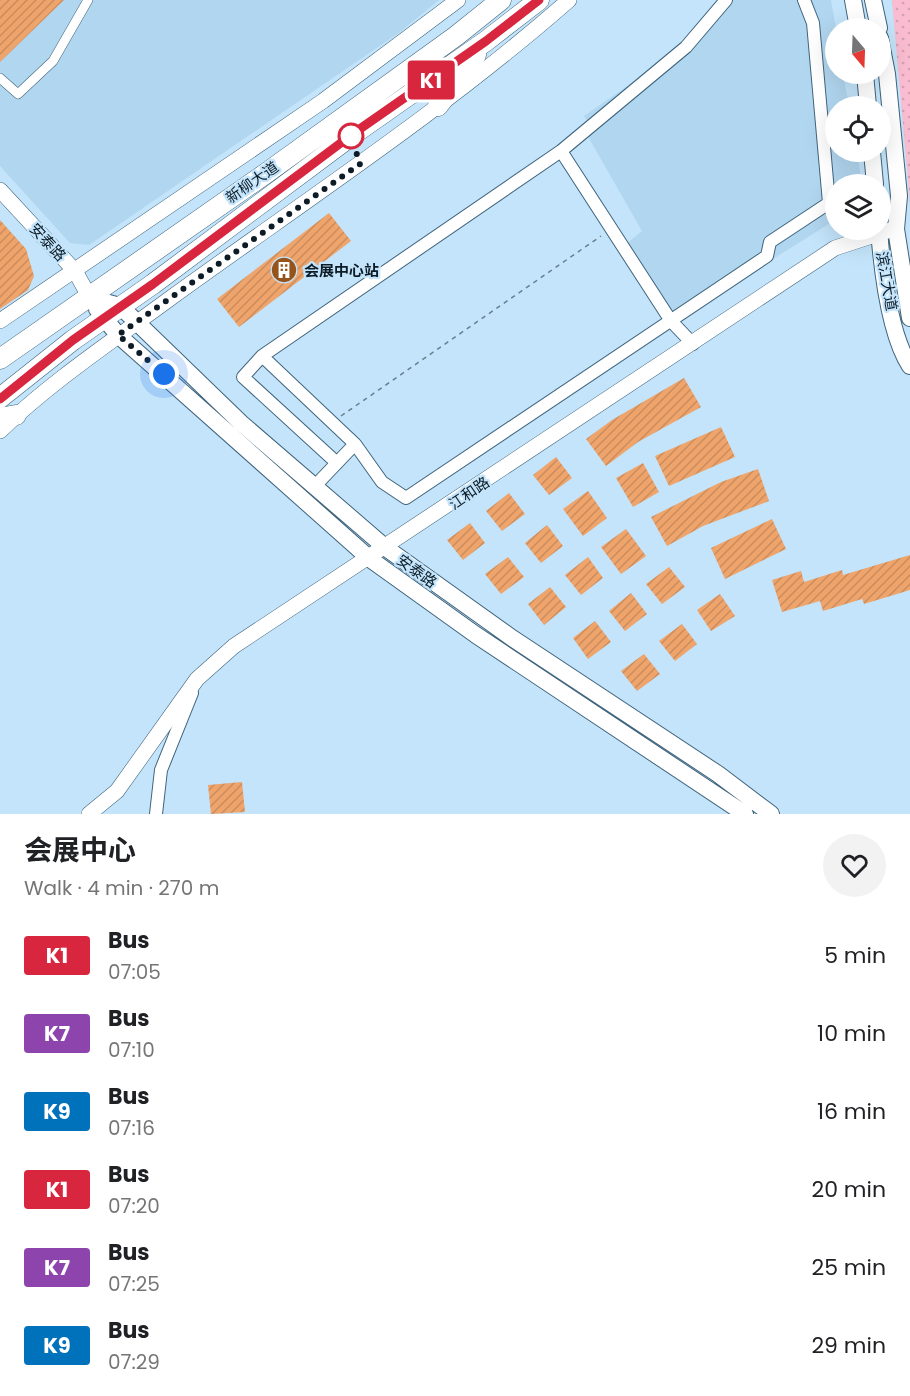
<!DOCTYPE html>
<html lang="en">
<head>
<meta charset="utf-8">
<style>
  body { margin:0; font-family:Poppins,"Noto Sans SC",sans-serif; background:#f2f2f2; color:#202124; height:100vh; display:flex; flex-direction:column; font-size:22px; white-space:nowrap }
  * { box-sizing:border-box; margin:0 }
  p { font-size:20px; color:#757577 }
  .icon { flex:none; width:33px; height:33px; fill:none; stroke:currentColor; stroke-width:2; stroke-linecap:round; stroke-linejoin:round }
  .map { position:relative; height:814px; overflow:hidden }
  .details { display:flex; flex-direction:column; background:#fff; flex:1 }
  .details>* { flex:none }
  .badge { padding:0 12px; border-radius:4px; font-size:21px; line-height:39px }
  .needle { width:39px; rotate:161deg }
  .buttons { position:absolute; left:825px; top:18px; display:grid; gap:12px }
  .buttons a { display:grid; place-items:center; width:66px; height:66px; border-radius:50%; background:#fff; box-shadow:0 6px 24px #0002; font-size:30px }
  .you { position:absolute; width:30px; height:30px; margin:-15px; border:4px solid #fff; border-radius:50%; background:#1a73e8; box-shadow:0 0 0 9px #1a73e833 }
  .map>.badge { position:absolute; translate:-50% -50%; box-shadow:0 0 0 3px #fff }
  .round { display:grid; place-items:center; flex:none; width:63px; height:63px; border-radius:32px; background:#f2f2f2 }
  .overview { display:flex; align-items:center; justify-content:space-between; height:102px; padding:0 24px }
  h1 { font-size:28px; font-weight:700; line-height:45px }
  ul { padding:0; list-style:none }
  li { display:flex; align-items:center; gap:18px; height:78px; padding:0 24px }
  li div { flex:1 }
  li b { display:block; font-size:22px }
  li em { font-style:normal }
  li .badge { min-width:66px; font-weight:700; text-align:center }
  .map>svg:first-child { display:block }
  .built { fill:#b1d6ef }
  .grass { fill:url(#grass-dots) }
  .building { fill:url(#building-hatch) }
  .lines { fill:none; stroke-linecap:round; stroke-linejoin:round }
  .pedestrian-casing { stroke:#3f647c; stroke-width:10 }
  .minor-casing { stroke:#3f647c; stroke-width:14 }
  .tertiary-casing { stroke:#3f647c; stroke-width:16 }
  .secondary-casing { stroke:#3f647c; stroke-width:18 }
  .trunk-casing { stroke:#3f647c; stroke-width:21 }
  .path { stroke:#677f8f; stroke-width:1.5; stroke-dasharray:4.5 4.5; stroke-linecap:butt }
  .pedestrian { stroke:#fff; stroke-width:9 }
  .minor { stroke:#fff; stroke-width:12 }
  .tertiary { stroke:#fff; stroke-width:15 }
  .secondary { stroke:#fff; stroke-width:16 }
  .trunk { stroke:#fff; stroke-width:20 }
  .line-casing { stroke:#fff; stroke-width:14 }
  .line { stroke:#d7263d; stroke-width:9 }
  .walk { stroke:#0c1b25; stroke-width:6; stroke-dasharray:0 10.8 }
  .stop-dot { fill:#fff; stroke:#d7263d; stroke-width:3 }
  .labels { text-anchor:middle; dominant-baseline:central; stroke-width:4.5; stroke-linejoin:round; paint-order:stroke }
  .street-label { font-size:15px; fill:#0c1b25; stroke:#c3e4fa }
  .poi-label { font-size:15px; font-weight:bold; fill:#0c1b25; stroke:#c3e4fa; text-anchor:start }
</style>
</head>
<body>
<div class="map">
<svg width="910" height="814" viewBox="0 0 910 814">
  <defs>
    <pattern id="grass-dots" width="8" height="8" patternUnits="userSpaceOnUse" patternTransform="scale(1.5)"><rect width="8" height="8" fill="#f9bcd0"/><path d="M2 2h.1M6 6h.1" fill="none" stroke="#d4a1b2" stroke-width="1.8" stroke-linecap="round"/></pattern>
    <pattern id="building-hatch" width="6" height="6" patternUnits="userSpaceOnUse" patternTransform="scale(1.5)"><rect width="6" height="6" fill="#eea46b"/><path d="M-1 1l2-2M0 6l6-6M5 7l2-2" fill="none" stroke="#cb8d5d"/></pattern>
  </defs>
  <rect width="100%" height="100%" fill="#c3e4fa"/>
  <path class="built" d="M 0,0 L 439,0 L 400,32 L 89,245 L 70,243 L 0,166 Z
    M 720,0 L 831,0 L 836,28 L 836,74 L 843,74 L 849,106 L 836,106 L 836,152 L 857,152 L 862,184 L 836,184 L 835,220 L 676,320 L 626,244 L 642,231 L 586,133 L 592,129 L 584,116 L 633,82 L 700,27 Z"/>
  <path class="grass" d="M 892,0 L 910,0 L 910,204 L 892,1 Z"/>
  <path class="building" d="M 0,0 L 64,0 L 0,62 Z
    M 329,213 L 351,241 L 239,327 L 217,299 Z
    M 0,220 L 26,249 L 34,276 L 28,290 L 0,309 Z
    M 684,378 L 701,407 L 638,442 L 606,466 L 586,439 L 612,420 Z
    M 721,427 L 735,457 L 669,486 L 655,456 Z
    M 556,457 L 572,478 L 549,495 L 533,475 Z
    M 643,463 L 659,492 L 633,507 L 616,478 Z
    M 758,469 L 769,501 L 703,526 L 667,546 L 651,517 L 721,482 Z
    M 588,491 L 607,518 L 583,536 L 563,509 Z
    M 509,493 L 525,514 L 502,531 L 486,511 Z
    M 772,519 L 786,549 L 725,579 L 711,548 Z
    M 470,523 L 485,543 L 463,560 L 447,540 Z
    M 547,525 L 563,546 L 541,563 L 525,543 Z
    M 626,529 L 646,556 L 621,574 L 601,547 Z
    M 910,555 L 910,590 L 864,604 L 862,599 L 823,611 L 820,601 L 782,612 L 772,580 L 801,571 L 804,582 L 842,570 L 843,575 Z
    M 508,557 L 524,577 L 501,594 L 485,574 Z
    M 588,557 L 603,578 L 581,595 L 565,575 Z
    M 669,567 L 685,587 L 662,604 L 646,584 Z
    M 550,587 L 566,607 L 544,625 L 528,604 Z
    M 631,593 L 647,614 L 625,631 L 609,611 Z
    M 720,594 L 735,616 L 711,631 L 697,610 Z
    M 595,621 L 611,642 L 588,659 L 573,638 Z
    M 682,624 L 697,644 L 675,661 L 659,641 Z
    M 644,654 L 660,674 L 637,691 L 621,671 Z
    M 242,782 L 245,812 L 211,814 L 208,785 Z"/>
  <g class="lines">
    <g class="pedestrian-casing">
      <path id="pedestrian" d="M 0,78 L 18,94 L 53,61 L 88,0"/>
    </g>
    <g class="minor-casing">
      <path id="minor" d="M 561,151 L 671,321 L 693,344
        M 262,356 L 355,444 L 314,487
        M 355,444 L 382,482 L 406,498 L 767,256 L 770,242 L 829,203 L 813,23 L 804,0
        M 337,463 L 243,377 L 262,356 L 561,151 L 686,47 L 726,0
        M 156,814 L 161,770 L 192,693"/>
    </g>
    <g class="tertiary-casing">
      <path id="tertiary" d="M 0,190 L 75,271 L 90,298
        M 0,321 L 323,101 L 458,0
        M 0,431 C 53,380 114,340 172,297 C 306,200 445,109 569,0
        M 89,814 L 117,791 L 197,679 L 234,646 L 835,248 L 890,230"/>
    </g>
    <g class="secondary-casing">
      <path id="secondary" d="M 853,0 L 858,28
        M 873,0 L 879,28
        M 880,38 L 887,74 L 899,196 L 896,229 L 910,318
        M 865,74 L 868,106
        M 872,152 L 875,184
        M 879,230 C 882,268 889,334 910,366
        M 90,298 L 120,306 L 241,423 L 386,548 L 512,638 L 718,774 L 771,814
        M 97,309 L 118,335 L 370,559 L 476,635 L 745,814"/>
    </g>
    <g class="trunk-casing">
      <path id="trunk" d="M 438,106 L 476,55
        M 0,359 L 265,174 L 456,36 L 501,0
        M 0,398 L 73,340 L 153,284 L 355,133 L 486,41 L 539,0
        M 0,418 L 16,415"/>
    </g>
    <path class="path" d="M 341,416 L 601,236"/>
    <use href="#pedestrian" class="pedestrian"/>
    <use href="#minor" class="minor"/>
    <use href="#tertiary" class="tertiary"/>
    <use href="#secondary" class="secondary"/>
    <use href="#trunk" class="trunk"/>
  </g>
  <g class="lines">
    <g class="line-casing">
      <path id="line" d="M 0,399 L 73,340 L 153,284 L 354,133 L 486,41 L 539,0"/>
    </g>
    <use href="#line" class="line"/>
    <path class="walk" d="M 164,374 L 118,335 L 360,164 L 351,136"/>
  </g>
  <defs>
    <g id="building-disc" transform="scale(1.35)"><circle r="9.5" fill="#94541c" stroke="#c3e4fa"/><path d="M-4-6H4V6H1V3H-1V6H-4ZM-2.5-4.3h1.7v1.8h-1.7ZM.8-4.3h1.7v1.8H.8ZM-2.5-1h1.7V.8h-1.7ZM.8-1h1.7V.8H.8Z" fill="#fff"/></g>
  </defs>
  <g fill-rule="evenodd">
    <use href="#building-disc" x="284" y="270"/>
  </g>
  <circle class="stop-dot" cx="351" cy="136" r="12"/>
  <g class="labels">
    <g class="street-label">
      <text transform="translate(252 182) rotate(-35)">新柳大道</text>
      <text transform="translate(48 242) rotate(47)">安泰路</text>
      <text transform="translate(887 281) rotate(80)">滨江大道</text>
      <text transform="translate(469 493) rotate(-34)">江和路</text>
      <text transform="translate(417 571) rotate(36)">安泰路</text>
    </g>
    <g class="poi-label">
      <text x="304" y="270">会展中心站</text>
    </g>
  </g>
</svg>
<div class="buttons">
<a><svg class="needle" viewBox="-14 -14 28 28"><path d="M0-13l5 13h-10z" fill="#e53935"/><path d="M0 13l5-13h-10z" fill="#757577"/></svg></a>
<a><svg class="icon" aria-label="locate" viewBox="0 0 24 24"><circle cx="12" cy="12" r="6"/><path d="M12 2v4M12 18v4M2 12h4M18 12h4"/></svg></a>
<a><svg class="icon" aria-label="layers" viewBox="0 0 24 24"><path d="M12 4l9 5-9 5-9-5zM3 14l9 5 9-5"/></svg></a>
</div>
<div class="you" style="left:164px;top:374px"></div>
<b class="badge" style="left:431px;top:80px;background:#d7263d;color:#fff">K1</b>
</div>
<section class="details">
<div class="overview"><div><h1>会展中心</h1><p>Walk · 4 min · 270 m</p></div><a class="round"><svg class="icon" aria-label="heart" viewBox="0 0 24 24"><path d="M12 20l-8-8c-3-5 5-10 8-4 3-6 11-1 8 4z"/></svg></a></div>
<ul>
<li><span class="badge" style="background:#d7263d;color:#fff">K1</span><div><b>Bus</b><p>07:05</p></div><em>5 min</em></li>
<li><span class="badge" style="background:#8e44ad;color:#fff">K7</span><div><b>Bus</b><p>07:10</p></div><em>10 min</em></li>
<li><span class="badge" style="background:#0072bc;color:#fff">K9</span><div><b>Bus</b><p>07:16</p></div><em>16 min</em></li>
<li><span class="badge" style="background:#d7263d;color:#fff">K1</span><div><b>Bus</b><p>07:20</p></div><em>20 min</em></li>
<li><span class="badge" style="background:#8e44ad;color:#fff">K7</span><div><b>Bus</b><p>07:25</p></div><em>25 min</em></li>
<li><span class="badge" style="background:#0072bc;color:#fff">K9</span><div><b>Bus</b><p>07:29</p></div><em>29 min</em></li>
</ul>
</section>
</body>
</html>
